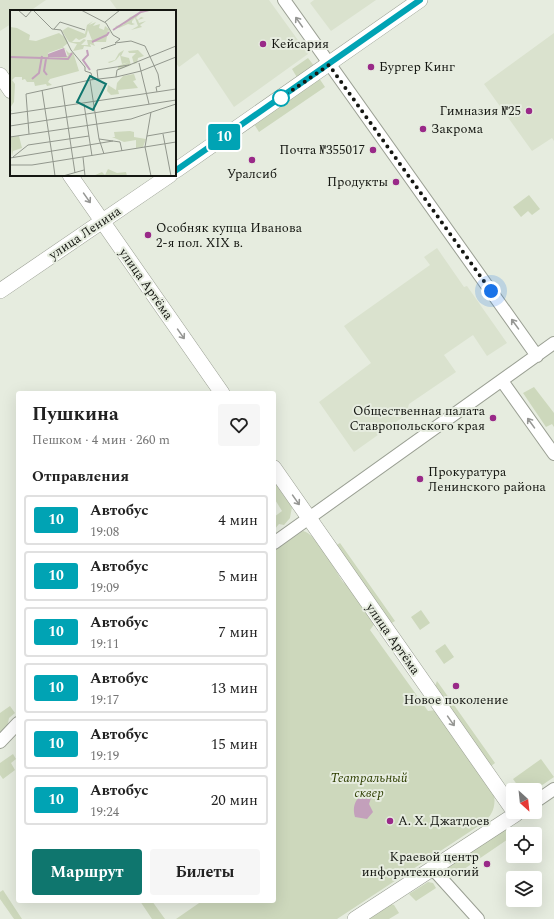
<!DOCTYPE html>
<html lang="ru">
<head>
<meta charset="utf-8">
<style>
  body { margin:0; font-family:Spectral,serif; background:#f6f6f6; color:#222; height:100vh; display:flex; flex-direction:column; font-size:15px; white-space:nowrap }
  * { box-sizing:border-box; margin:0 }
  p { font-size:13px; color:#767676 }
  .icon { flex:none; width:22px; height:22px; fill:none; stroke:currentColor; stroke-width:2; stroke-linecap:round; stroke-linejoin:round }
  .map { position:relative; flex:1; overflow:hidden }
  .details { position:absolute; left:16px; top:391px; width:260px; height:512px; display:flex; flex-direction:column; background:#fff; border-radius:4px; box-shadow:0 4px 16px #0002 }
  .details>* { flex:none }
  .badge { padding:0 8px; border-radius:3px; font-size:14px; line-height:26px }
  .needle { width:26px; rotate:153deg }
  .buttons { position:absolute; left:506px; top:783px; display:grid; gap:8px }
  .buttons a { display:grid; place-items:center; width:36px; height:36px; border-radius:4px; background:#fff; box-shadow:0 4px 16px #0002; font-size:20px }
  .you { position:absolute; width:20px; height:20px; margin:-10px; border:3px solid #fff; border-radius:50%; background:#1a73e8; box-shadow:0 0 0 6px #1a73e833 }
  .map>.badge { position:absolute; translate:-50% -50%; box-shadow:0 0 0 2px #fff }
  h2 { padding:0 16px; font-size:15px; line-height:36px }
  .round { display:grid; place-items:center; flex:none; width:42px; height:42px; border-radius:4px; background:#f6f6f6 }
  .head { display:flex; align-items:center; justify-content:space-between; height:68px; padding:0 16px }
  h1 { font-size:19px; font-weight:700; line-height:30px }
  .action { display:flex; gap:8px; margin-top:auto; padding:8px 16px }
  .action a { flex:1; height:46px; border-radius:4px; background:#0f766e; color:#fff; font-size:16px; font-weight:700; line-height:46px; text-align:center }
  .action a+a { background:#f6f6f6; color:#222 }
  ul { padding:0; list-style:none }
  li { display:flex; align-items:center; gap:12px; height:50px; margin:0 8px 6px; padding:0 8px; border:2px solid #e0e0e0; border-radius:4px }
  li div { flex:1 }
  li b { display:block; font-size:15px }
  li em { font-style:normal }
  li .badge { min-width:44px; font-weight:700; text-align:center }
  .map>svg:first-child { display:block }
  .built { fill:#dae2ce }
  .green { fill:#cdd8bc }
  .water { fill:#c3a0bb }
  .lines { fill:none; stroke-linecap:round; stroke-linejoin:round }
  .minor-casing { stroke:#9a9f93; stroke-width:14 }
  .major-casing { stroke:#9a9f93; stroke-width:16 }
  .minor { stroke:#fff; stroke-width:12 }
  .major { stroke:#fff; stroke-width:15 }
  .oneway { stroke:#969794 }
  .line-casing { stroke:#fff; stroke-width:9 }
  .line { stroke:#00a3b4; stroke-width:6 }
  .walk { stroke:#151712; stroke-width:4; stroke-dasharray:0 7.2 }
  .poi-dot { fill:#992988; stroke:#e6ecdf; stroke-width:1.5 }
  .stop-dot { fill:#fff; stroke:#00a3b4; stroke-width:2 }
  .labels { text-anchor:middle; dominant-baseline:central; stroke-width:4; stroke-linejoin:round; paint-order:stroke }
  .poi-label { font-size:13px; fill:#151712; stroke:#e6ecdf; text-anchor:start }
  .street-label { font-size:13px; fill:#151712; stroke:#e6ecdf }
  .park-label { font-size:13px; font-style:italic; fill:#2e3e00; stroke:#e6ecdf }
  .inset-river { fill:none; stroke:#c3a0bb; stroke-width:2 }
  .inset-road { fill:none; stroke:#92978d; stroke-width:1 }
  .view { fill:#0f766e; fill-opacity:0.15; stroke:#0f766e; stroke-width:2 }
  .inset-edge { fill:none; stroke:#151712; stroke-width:2 }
</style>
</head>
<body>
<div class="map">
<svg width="554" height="919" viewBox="0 0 554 919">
  <rect width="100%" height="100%" fill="#e6ecdf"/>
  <path class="built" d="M 0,0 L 46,0 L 30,11 L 11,11 L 11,24 L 0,31 Z
    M 110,0 L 269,0 L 308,54 L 234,107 L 198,53 L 179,67 L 175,62 L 175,11 L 118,11 Z
    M 314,0 L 376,0 L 331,31 L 310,3 Z
    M 554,33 L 554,141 L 552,138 L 532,151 L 484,84 Z
    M 437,248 L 464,287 L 467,286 L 507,343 L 487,356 L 473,335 L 444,355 L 456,372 L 409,404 L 406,415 L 354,452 L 319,402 L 371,363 L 344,326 L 430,265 L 424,257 Z"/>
  <path class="green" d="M 308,58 L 315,67 L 298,79 L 292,69 Z
    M 319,78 L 325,87 L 259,132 L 254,124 Z
    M 529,195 L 540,209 L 532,215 L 528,211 L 521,217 L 513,207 Z
    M 534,387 L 554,413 L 554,427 L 552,424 L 546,427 L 523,393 Z
    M 274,479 L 279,489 L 292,507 L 290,518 L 284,525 L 279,524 L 274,530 L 274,517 L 282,511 L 274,498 Z
    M 303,531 C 316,533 335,570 343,582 L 347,585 L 375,623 L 370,630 L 428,711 L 436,710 L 494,795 C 496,807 492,816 483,823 L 337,919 L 176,919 L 202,901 L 274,901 L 274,551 Z
    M 340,543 L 395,621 L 390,624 L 335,546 Z
    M 421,610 L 430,623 L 420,630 L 411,617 Z
    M 445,644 L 454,657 L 444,664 L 435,651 Z
    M 437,681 L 495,763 L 491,766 L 435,686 Z
    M 10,706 L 15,713 L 9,718 L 7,728 L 0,732 L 0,713 Z
    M 13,754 L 16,759 L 11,763 L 15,770 L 3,779 L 0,775 L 0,763 Z
    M 541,759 L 554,777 L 535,790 L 521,790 L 513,779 Z
    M 507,826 L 511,837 L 451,878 L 447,871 L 448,867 Z
    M 428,882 L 433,883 L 436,888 L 416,901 L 409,894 Z
    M 3,890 L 22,919 L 14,919 L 0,899 L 0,892 Z
    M 140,901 L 152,901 L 165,919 L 152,919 Z
    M 391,904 L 394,905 L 399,913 L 389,919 L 369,919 Z"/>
  <path class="water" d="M 373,790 L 376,795 L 371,798 L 369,804 L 373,812 L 367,819 L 355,817 C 351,802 359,794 373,790 Z"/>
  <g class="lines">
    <g class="minor-casing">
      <path id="minor" d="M 284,0 L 537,356
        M 502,381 L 554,454
        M 274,543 L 554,343
        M 0,742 L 18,723
        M 535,802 L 554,789
        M 432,868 L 478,919"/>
    </g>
    <g class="major-casing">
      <path id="major" d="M 0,75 L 11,91
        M 175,171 L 420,0
        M 70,175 L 222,393
        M 0,291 L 170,175
        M 274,468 L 513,810
        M 355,919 L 516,814 L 515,812"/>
    </g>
    <use href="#minor" class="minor"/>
    <use href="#major" class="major"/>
  </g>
  <defs><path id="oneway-shaft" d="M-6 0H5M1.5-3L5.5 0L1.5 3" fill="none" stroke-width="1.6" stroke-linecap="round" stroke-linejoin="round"/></defs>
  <g class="oneway">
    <use href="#oneway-shaft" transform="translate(299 22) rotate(-125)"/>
    <use href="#oneway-shaft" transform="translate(87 198) rotate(55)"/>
    <use href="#oneway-shaft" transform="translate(515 324) rotate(-126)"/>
    <use href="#oneway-shaft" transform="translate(181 334) rotate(55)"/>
    <use href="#oneway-shaft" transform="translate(531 423) rotate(-126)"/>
    <use href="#oneway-shaft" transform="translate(296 500) rotate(55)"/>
    <use href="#oneway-shaft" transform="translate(451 721) rotate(55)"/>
  </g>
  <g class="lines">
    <g class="line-casing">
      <path id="line" d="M 175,171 L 420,0"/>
    </g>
    <use href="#line" class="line"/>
    <path class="walk" d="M 281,98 L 329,65 L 491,291"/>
  </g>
  <g class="poi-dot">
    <circle cx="263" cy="44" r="4"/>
    <circle cx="371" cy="67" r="4"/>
    <circle cx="529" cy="111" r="4"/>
    <circle cx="423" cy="129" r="4"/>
    <circle cx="373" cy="150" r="4"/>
    <circle cx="252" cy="160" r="4"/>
    <circle cx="396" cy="182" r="4"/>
    <circle cx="148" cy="235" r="4"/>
    <circle cx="493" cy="418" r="4"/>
    <circle cx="420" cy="479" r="4"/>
    <circle cx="456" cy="686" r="4"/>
    <circle cx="390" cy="821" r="4"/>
    <circle cx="487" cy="864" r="4"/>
  </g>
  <circle class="stop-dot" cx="281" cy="98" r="8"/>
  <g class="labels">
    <g class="poi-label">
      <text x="271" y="44">Кейсария</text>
      <text x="379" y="67">Бургер Кинг</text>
      <text x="521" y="111" text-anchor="end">Гимназия №25</text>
      <text x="431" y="129">Закрома</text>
      <text x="365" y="150" text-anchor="end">Почта №355017</text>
      <text x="252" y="174" text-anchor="middle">Уралсиб</text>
      <text x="388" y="182" text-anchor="end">Продукты</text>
      <text x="156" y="228">Особняк купца Иванова<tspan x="156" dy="15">2-я пол. XIX в.</tspan></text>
      <text x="485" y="411" text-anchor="end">Общественная палата<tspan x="485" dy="15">Ставропольского края</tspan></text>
      <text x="428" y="472">Прокуратура<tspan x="428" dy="15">Ленинского района</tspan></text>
      <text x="456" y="700" text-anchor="middle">Новое поколение</text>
      <text x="398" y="821">А. Х. Джатдоев</text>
      <text x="479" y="857" text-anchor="end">Краевой центр<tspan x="479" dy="15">информтехнологий</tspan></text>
    </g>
    <g class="street-label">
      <text transform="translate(85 233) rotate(-34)">улица Ленина</text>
      <text transform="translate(146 284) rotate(55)">улица Артёма</text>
      <text transform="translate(393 639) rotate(55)">улица Артёма</text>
    </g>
    <g class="park-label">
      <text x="369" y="778">Театральный<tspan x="369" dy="15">сквер</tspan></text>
    </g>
  </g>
  <g transform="translate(10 10)">
    <rect width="166" height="166" fill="#e6ecdf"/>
    <path d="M 130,0 L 139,0 L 139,1 L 131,2 L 126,8 L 128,10 L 131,7 L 134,8 L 128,10 L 129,13 L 136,11 L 130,15 L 132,17 L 121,20 L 128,16 L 125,8 L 122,11 L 122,13 L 125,14 L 122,15 L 118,14 L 109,18 L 105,16 L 113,15 L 120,7 L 129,4 ZM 83,11 L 79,15 L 86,12 L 83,16 L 90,14 L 89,18 L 94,20 L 95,16 L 99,19 L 101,24 L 98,20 L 96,32 L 83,32 L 85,36 L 80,34 L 81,37 L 74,36 L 73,39 L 63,41 L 67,34 L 59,32 L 52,21 L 58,17 L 75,24 L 77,15 ZM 78,20 L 82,30 L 77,30 L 78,35 L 71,35 L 76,30 L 74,29 L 70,32 L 62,32 L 66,28 L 69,30 L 76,27 ZM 0,17 L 7,18 L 20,25 L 19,30 L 26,31 L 49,23 L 56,28 L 58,33 L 53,37 L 59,43 L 63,42 L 69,61 L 40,69 L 38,72 L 42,75 L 37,76 L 36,74 L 25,76 L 24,72 L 17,72 L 15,69 L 12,70 L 12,67 L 5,67 L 2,70 L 5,74 L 4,92 L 0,98 L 2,101 L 0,101 ZM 52,38 L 55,38 L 58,46 L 39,48 L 38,43 ZM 114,40 L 111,46 L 119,48 L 121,55 L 124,54 L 122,47 L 126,43 L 119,43 L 118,41 L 128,40 L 134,46 L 128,48 L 127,53 L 108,60 L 108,56 L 119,52 L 112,54 L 110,45 L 106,50 L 102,52 L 99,53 L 98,52 L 105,50 L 109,43 ZM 124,64 L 126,70 L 123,71 L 128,78 L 108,80 L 109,84 L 101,85 L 97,81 L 98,75 L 106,80 L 107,73 L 113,66 ZM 120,121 L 124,122 L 124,127 L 136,129 L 133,137 L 126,138 L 126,130 L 114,132 L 102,127 L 105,127 L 104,122 ZM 9,126 L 12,138 L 3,141 L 2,146 L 0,127 ZM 98,159 L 107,163 L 116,162 L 117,166 L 83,166 L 92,162 L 95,165 Z" fill="#cdd8bc" fill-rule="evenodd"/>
    <path d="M 54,38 L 57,47 L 38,47 L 38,44 Z" fill="#c3a0bb"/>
    <path class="inset-river" d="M 103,20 L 131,2 L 139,0M 82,32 L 97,25 L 99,22M 77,40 L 78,45 L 73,50 L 80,60M 0,47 L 33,48M 33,48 L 58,49 L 62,43M 36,49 L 34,61 L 37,65M 22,69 L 29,63 L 32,46"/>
    <path class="inset-road" d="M 8,0 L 16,7 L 22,0M 23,0 L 42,19 L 51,20 L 61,40 L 75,57 L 75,61 L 81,63 L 83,70M 71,0 L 96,13 L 103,25 L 110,29 L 105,33 L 121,31 L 135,36M 95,12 L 110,0M 44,19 L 50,12 L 75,20M 135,36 L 148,64 L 150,76 L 146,77 L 147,82M 91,39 L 106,34M 129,53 L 139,94M 106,67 L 131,61 L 166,47M 88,69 L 87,60 L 119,55M 52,76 L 65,163M 32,80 L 43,151M 74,94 L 82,146M 141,102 L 135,137 L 141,166M 0,104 L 166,79M 0,116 L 166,90M 19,124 L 16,84 L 80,70M 153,124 L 161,166M 137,126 L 166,121M 0,127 L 121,109 L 166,94M 89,129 L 94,144M 112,141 L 110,132 L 89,129 L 80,70 L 106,67 L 107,60 L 166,36M 3,147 L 18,135 L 79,126M 73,147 L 75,166M 0,148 L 103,131M 43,151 L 45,166M 0,155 L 22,155 L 166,132M 53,166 L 74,160"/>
    <path class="view" d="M 80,66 L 96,74 L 83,100 L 67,92 Z"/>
    <rect width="166" height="166" class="inset-edge"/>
  </g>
</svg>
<div class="buttons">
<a><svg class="needle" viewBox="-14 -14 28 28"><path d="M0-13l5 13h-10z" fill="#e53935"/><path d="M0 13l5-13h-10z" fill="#767676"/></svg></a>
<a><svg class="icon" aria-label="locate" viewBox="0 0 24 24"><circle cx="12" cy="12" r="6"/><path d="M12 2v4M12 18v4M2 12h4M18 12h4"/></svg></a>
<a><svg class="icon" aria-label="layers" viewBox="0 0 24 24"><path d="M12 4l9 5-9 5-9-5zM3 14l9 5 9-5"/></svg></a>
</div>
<div class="you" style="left:491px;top:291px"></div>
<b class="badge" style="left:224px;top:137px;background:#00a3b4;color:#fff">10</b>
<section class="details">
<div class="head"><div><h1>Пушкина</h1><p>Пешком · 4 мин · 260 m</p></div><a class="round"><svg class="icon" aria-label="heart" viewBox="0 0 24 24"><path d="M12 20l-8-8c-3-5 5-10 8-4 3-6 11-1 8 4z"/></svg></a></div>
<h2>Отправления</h2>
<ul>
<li><span class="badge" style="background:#00a3b4;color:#fff">10</span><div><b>Автобус</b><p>19:08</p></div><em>4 мин</em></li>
<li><span class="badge" style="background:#00a3b4;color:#fff">10</span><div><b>Автобус</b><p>19:09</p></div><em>5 мин</em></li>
<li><span class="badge" style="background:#00a3b4;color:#fff">10</span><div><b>Автобус</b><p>19:11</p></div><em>7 мин</em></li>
<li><span class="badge" style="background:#00a3b4;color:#fff">10</span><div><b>Автобус</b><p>19:17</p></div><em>13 мин</em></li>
<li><span class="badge" style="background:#00a3b4;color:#fff">10</span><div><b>Автобус</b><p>19:19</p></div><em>15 мин</em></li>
<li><span class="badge" style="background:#00a3b4;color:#fff">10</span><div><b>Автобус</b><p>19:24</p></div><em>20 мин</em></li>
</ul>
<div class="action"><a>Маршрут</a><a>Билеты</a></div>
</section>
</div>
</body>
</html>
